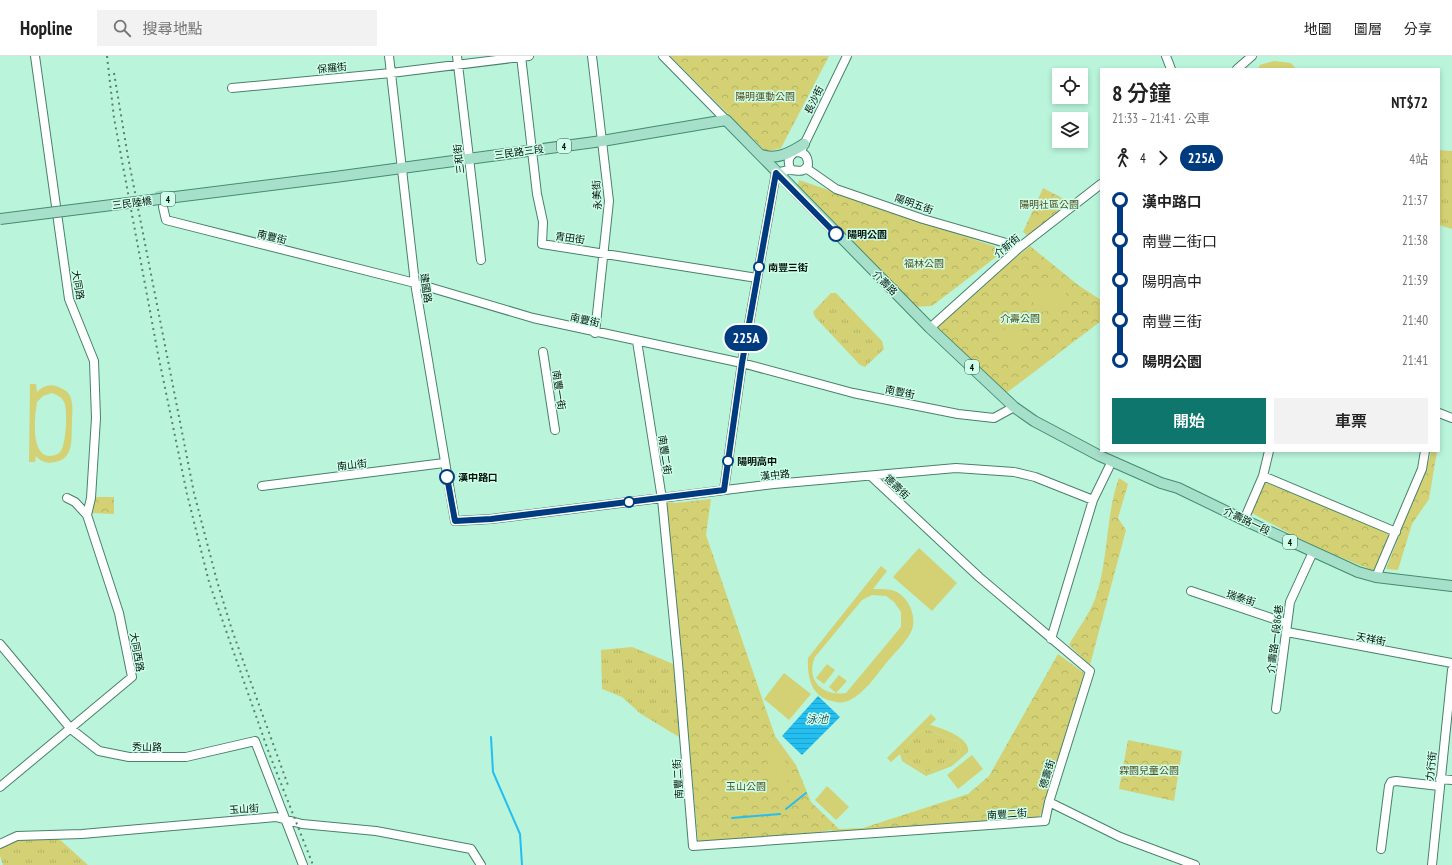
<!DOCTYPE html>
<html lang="zh-TW">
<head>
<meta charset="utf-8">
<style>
  body { margin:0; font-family:"PT Sans Narrow","Noto Sans TC",sans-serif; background:#f2f2f2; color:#222; height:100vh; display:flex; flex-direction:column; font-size:15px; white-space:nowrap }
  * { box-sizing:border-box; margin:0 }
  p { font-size:13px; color:#767676 }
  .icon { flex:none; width:22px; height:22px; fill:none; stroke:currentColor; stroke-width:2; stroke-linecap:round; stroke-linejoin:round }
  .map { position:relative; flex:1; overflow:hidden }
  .sheet { position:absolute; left:1100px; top:12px; width:340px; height:384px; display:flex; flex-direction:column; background:#fff; border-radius:0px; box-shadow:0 2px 6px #0003 }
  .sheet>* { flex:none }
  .badge { padding:0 8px; border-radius:13px; font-size:14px; line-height:26px }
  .controls { position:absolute; left:1052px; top:12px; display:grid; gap:8px }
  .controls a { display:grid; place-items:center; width:36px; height:36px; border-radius:0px; background:#fff; box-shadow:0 2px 6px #0003; font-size:20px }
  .map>.badge { position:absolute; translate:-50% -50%; box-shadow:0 0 0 2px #fff }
  .legs { display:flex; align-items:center; gap:6px; height:44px; padding:0 12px; font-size:13px }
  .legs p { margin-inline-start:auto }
  .overview { display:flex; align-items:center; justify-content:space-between; height:68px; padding:0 12px }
  h1 { font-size:22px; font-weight:600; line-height:30px }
  .button { display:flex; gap:8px; margin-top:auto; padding:8px 12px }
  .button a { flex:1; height:46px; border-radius:0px; background:#0f766e; color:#fff; font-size:16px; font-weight:600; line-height:46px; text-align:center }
  .button a+a { background:#f2f2f2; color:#222 }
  ul { padding:0 12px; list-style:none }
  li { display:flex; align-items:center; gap:14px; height:40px; font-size:15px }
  li i { display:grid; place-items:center; width:6px; height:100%; margin:0 5px; background:currentColor }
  li i::after { content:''; width:10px; height:10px; margin:-5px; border:3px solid; border-radius:50%; background:#fff }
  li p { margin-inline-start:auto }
  li:first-child i { background:linear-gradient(#0000 50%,currentColor 0) }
  li:last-child i { background:linear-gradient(currentColor 50%,#0000 0) }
  header { display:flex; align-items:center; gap:24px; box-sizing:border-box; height:56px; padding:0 20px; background:#fff; border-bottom:1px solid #e0e0e0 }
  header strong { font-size:19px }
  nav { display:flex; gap:22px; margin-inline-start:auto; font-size:14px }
  .search { width:280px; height:36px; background:#f2f2f2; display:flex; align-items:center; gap:10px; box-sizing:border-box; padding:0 14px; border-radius:0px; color:#767676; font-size:15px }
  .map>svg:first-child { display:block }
  .grass { fill:url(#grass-tufts) }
  .park { fill:url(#park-crowns) }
  .pitch { fill:#d4d174; fill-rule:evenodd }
  .water { fill:url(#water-rules) }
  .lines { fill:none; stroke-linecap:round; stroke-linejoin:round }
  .stream { stroke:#24bef0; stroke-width:2 }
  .minor-tunnel { stroke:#9dd2bc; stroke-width:8; stroke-dasharray:8 4; stroke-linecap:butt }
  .minor-casing { stroke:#49816b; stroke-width:10 }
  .major-casing { stroke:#458b70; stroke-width:12 }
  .minor { stroke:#fff; stroke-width:8 }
  .major { stroke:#a6e0ca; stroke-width:10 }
  .rail { stroke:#5a8070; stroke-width:2; stroke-dasharray:2 4; stroke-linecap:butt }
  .major-bridge-casing { stroke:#458b70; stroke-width:12; stroke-linecap:butt }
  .major-bridge { stroke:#a6e0ca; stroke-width:10 }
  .line-1-casing { stroke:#fff; stroke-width:9 }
  .line-1 { stroke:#003b80; stroke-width:6 }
  .stop-1-dot { fill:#fff; stroke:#003b80; stroke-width:2 }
  .labels { text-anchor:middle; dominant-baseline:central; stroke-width:3; stroke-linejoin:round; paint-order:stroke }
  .shield { fill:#cffeea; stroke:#3e5a4e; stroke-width:1 }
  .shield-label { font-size:9px; font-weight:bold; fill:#00130b }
  .street-label { font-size:10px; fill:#00130b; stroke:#cffeea }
  .park-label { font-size:10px; fill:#535122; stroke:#cffeea }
  .stop-label { font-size:10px; font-weight:bold; fill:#00130b; stroke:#cffeea; text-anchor:start }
  .water-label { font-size:11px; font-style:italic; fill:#21596e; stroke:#cffeea }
</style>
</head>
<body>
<header>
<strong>Hopline</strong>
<div class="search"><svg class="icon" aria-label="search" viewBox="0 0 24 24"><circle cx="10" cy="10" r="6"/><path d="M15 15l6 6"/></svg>搜尋地點</div>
<nav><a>地圖</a><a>圖層</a><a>分享</a></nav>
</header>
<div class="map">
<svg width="1452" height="809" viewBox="0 0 1452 809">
  <defs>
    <pattern id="grass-tufts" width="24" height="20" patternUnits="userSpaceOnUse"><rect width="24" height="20" fill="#d4d174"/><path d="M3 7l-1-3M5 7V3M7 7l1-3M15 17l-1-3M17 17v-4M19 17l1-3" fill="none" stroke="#b4b363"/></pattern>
    <pattern id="park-crowns" width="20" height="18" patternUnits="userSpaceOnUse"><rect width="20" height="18" fill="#d4d174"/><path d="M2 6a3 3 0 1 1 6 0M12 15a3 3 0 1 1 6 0" fill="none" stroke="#b4b363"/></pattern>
    <pattern id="water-rules" width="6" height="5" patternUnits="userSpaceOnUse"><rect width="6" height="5" fill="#24bef0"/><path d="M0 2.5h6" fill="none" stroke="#1fa2cc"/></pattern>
  </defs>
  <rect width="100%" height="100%" fill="#b9f4db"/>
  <path class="grass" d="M 1439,94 L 1452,95 L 1452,173 L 1439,169 Z
    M 831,237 L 836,237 L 882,285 L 884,293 L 865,311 L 860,309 L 815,261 L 813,256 Z
    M 632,591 L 676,609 L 679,681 L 641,658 L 622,641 L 602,633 L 601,594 Z
    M 926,673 L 958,686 C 970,700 936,715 925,716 L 906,703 L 903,697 C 905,688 918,676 926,673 Z
    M 57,781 L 88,809 L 3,809 L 0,800 L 0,791 L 20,783 Z"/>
  <path class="park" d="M 670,0 L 829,0 L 781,92 L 766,96 Z
    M 799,124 L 1005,194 L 932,250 L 913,251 L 796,136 Z
    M 1043,132 L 1066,144 L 1067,149 L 1028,180 L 1023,176 Z
    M 1030,190 L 1078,229 L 1101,244 L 1101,265 L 1005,338 L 930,269 Z
    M 1431,395 L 1437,395 L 1429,443 L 1412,468 L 1398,514 L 1386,513 L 1430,401 Z
    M 1119,422 L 1128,428 L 1118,462 L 1126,474 L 1090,609 L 1069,589 C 1077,574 1089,559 1095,543 C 1109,504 1105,461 1119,422 Z
    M 1262,425 L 1390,478 L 1374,515 L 1311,489 L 1250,456 Z
    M 94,441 L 114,441 L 114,458 L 92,457 L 91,448 Z
    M 711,443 L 706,479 L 775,680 L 796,709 L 811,746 L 839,773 L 863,772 L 968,738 L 989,720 L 1058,598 L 1084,617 L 1043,753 L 1039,762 L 837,778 L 831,774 L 810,778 L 703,787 L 698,784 L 678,564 L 665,446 L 675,447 Z
    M 1128,684 L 1182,695 L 1174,745 L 1119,733 Z"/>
  <path class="pitch" d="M 1274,5 L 1291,7 L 1296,13 L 1258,13 L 1260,9 Z
    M 1065,233 L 1068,252 L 1035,257 L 1032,238 Z
    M 1022,270 L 1024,284 L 1003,287 L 1001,274 Z
    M 30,328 L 36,328 L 37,336 C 42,331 49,328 56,330 C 61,332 66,334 69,338 C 74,346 72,357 72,365 C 71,380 75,403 55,406 C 47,408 41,406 36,400 L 35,406 L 29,406 ZM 52,337 C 57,339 62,341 64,346 C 68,353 66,391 60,396 C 57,399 53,400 49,400 C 30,398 35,359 37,346 L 43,340 Z
    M 919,492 L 957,527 L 932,555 L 893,521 Z
    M 881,510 L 887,515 L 873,533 C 882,533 892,532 900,538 C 911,546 917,564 911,576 C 905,588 892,599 884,610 C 874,622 864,637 850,644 C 845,647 837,647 832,645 C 811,641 807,620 808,602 ZM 872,539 L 886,540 L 894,546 L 901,556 L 901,571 L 846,637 C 823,641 805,624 815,601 L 862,544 Z
    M 827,608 L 835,614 L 824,628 L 816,622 Z
    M 784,617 L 811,638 L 789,664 L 764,643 Z
    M 839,619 L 847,625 L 836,637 L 829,631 Z
    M 931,658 L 936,663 L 930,669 C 942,672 971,682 968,696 L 952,710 L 926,720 L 902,705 L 900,698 L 891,706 L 887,702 ZM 926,673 L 958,686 C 970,700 936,715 925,716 L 906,703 L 903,697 C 905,688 918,676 926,673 Z
    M 780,691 L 792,723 L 776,729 L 764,697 Z
    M 972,699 L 983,713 L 958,733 L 947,719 Z
    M 827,730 L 849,751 L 836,764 L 815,744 Z"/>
  <path class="water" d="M 818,640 L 840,661 L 802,699 L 782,680 Z"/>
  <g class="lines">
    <path class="stream" d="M 491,681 L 493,716 L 520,778 L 522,809
      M 786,753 L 806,737
      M 732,762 L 780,758"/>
    <path class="minor-tunnel" d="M 159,135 L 162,148"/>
    <g class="minor-casing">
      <path id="minor" d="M 35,0 L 69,243 L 94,305 L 96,362 L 91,442 L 87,459
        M 389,0 L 415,227 L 455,465 L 491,463 L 774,428 L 956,412 L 1014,416 L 1035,421 L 1093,444
        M 457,0 L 481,204
        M 521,0 L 537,138 L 543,166 L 542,188 L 757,222
        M 592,0 L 609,145 L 595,277
        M 663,0 L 726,64
        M 1166,0 L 1171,13
        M 1237,13 L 1252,0
        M 232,32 L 391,17 L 529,0
        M 802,93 L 847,0
        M 806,112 L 836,133 L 923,163 L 1020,191
        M 163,151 L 166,164 L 415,227 L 533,262 L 742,307 L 853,337 L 958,358 L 994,362 L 1014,351
        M 930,272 L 1020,191 L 1101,128
        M 637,285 L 662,443 L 678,607 L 693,790 L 1045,765 L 1049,746 L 1090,615 L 979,521 L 872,421
        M 543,296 L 555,374
        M 1439,357 L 1452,362
        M 1263,420 L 1396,476
        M 262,430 L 444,407
        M 724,434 L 742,307 L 776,117 C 781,116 786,114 790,114 C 798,114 803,118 808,109 C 808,100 804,96 796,96 C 788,100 787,106 791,114
        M 1244,464 L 1263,420 L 1269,395
        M 1376,521 L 1422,413 L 1425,395
        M 1191,535 L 1286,567
        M 1287,576 L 1452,607
        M 1051,583 L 1093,444 L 1112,405
        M 0,588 L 71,673 L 99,695 L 129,701 L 186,701 L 255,685 L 303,809
        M 1276,653 L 1290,546 L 1313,496
        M 1440,723 L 1452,724
        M 0,731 L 132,621 L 119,557 L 87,459 L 75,446 L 67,442
        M 1049,746 L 1120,781 L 1195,809
        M 0,788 L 17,780 L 82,778 L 276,761 L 302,768 L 376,775 L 471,793 L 481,809
        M 1381,793 L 1389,730 L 1391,726 L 1396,725 L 1439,730
        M 1432,809 L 1452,614"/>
    </g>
    <g class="major-casing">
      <path id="major" d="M 761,99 C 777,104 790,97 804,88
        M 335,121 L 602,85 L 726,64 L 930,272 L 1014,351 L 1034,365 L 1100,400 L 1161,427 L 1178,432 L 1244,464 L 1358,516 L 1376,521 L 1452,530"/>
    </g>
    <use href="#minor" class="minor"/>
    <use href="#major" class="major"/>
    <path class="rail" d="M 107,0 L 114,62 L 158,298 L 187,438 L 209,526 L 269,697 L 313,809
      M 114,17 L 128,101 L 194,437 L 217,525 L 232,574 L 289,732"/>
    <g class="major-bridge-casing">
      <path id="major-bridge" d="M 0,163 L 335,121"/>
    </g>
    <use href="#major-bridge" class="major-bridge"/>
  </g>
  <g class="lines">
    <g class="line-1-casing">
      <path id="line-1" d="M 447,421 L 455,465 L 491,463 L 724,434 L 742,307 L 776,117 L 836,178"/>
    </g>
    <use href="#line-1" class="line-1"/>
  </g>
  <g class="stop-1-dot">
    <circle cx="836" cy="178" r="7"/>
    <circle cx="759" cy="211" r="5"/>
    <circle cx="728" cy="405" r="5"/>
    <circle cx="447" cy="421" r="7"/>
    <circle cx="629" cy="446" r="5"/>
  </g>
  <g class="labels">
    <g class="shield">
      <rect x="557" y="83" width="14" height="14" rx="3"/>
      <rect x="161" y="136" width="14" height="14" rx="3"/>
      <rect x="965" y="304" width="14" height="14" rx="3"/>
      <rect x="1283" y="479" width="14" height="14" rx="3"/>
    </g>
    <g class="shield-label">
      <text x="564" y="90">4</text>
      <text x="168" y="143">4</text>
      <text x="972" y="311">4</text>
      <text x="1290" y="486">4</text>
    </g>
    <g class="street-label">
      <text transform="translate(332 12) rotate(-6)">保羅街</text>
      <text transform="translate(814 44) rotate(-64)">長沙街</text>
      <text transform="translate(519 96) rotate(-8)">三民路三段</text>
      <text transform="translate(459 103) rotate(-97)">三和街</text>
      <text transform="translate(597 139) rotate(-94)">永美街</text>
      <text transform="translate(132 147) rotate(-7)">三民陸橋</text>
      <text transform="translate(914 148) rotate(19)">陽明五街</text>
      <text transform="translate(272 181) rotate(14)">南豐街</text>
      <text transform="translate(570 182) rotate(8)">青田街</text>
      <text transform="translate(1007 190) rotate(-40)">介新街</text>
      <text transform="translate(885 227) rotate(45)">介壽路</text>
      <text transform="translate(78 229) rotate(80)">大同路</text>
      <text transform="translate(426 232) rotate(82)">建國路</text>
      <text transform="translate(585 264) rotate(13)">南豐街</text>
      <text transform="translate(559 334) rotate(81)">南豐一街</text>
      <text transform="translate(900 336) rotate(11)">南豐街</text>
      <text transform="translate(665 399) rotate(81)">南豐二街</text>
      <text transform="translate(352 409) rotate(-7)">南山街</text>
      <text transform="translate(775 419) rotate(-6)">漢中路</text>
      <text transform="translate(897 431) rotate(44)">德壽街</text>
      <text transform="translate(1247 465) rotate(25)">介壽路一段</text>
      <text transform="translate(1241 542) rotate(18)">瑞泰街</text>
      <text transform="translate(1275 583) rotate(-83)">介壽路一段86巷</text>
      <text transform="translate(1371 583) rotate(11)">天祥街</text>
      <text transform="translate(137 596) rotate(80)">大同西路</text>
      <text transform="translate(147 691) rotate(1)">秀山路</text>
      <text transform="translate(1431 710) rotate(-84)">力行街</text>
      <text transform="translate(1047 718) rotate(-73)">德壽街</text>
      <text transform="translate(678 723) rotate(-94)">南豐二街</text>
      <text transform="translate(244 753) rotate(-4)">玉山街</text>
      <text transform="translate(1007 758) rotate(-4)">南豐二街</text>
    </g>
    <g class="park-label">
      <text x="765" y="40">陽明運動公園</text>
      <text x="1049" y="148">陽明社區公園</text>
      <text x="924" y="207">福林公園</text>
      <text x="1020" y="262">介壽公園</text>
      <text x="1149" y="714">霖園兒童公園</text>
      <text x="746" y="730">玉山公園</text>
    </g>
    <g class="stop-label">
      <text x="847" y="178">陽明公園</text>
      <text x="768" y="211">南豐三街</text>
      <text x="737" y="405">陽明高中</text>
      <text x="458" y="421">漢中路口</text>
    </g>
    <g class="water-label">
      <text x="817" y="663">泳池</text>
    </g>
  </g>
</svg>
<div class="controls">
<a><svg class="icon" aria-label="locate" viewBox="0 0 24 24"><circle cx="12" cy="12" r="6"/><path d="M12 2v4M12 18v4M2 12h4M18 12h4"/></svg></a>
<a><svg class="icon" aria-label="layers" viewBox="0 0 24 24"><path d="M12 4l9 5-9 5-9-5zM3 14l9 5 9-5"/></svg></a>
</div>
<b class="badge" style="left:746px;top:282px;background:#003b80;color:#fff">225A</b>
<section class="sheet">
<div class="overview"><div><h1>8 分鐘</h1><p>21:33 – 21:41 · 公車</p></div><b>NT$72</b></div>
<div class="legs"><svg class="icon" aria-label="walk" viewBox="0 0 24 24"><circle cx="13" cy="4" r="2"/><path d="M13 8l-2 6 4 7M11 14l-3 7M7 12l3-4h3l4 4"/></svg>4<svg class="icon" aria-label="forward" viewBox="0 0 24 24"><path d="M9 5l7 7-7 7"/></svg><b class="badge" style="background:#003b80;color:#fff">225A</b><p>4站</p></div>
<ul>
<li><i style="color:#003b80"></i><b>漢中路口</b><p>21:37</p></li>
<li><i style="color:#003b80"></i><span>南豐二街口</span><p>21:38</p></li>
<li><i style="color:#003b80"></i><span>陽明高中</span><p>21:39</p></li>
<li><i style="color:#003b80"></i><span>南豐三街</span><p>21:40</p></li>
<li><i style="color:#003b80"></i><b>陽明公園</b><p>21:41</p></li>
</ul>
<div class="button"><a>開始</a><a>車票</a></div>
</section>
</div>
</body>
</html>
